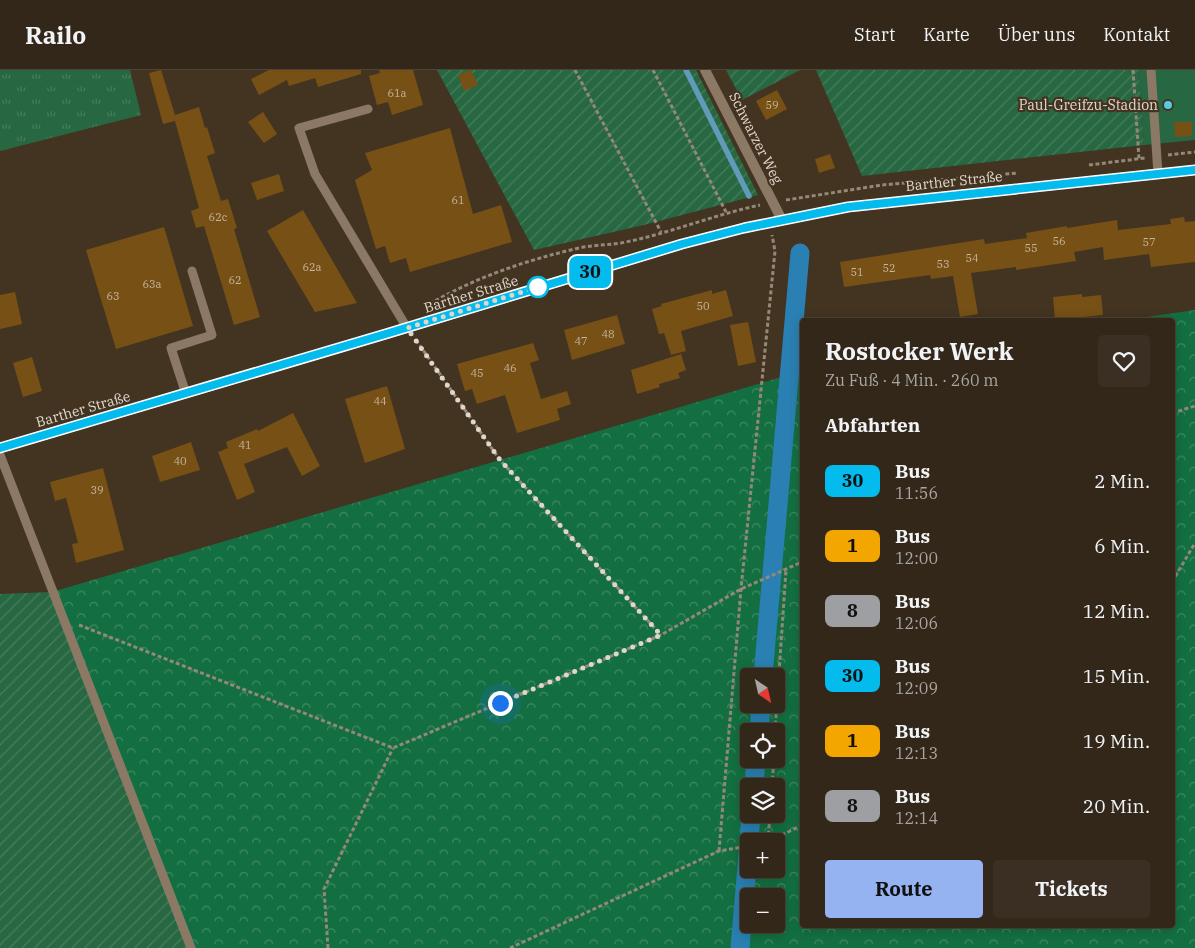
<!DOCTYPE html>
<html lang="de">
<head>
<meta charset="utf-8">
<style>
  body { margin:0; font-family:"IBM Plex Serif",serif; background:#3a2f22; color:#f1f3f6; height:100vh; display:flex; flex-direction:column; font-size:19px; white-space:nowrap }
  * { box-sizing:border-box; margin:0 }
  p { font-size:16px; color:#a8a5a2 }
  .icon { flex:none; width:28px; height:28px; fill:none; stroke:currentColor; stroke-width:2; stroke-linecap:round; stroke-linejoin:round }
  .map { position:relative; flex:1; overflow:hidden }
  .drawer { position:absolute; left:800px; top:248px; width:375px; height:610px; display:flex; flex-direction:column; background:#322719; border-radius:5px; box-shadow:0 2px 12px #0003,0 0 0 1px #4d4438 }
  .drawer>* { flex:none }
  .badge { padding:0 10px; border-radius:8px; font-size:18px; line-height:32px }
  .needle { width:32px; rotate:146deg }
  .controls { position:absolute; left:740px; top:598px; display:grid; gap:10px }
  .controls a { display:grid; place-items:center; width:45px; height:45px; border-radius:5px; background:#322719; box-shadow:0 2px 12px #0003,0 0 0 1px #4d4438; font-size:25px }
  .you { position:absolute; width:25px; height:25px; margin:-12px; border:4px solid #fff; border-radius:50%; background:#1a73e8; box-shadow:0 0 0 8px #1a73e833 }
  .map>.badge { position:absolute; translate:-50% -50%; box-shadow:0 0 0 2px #fff }
  h2 { padding:0 25px; font-size:19px; line-height:45px }
  .round { display:grid; place-items:center; flex:none; width:52px; height:52px; border-radius:5px; background:#3a2f22 }
  .summary { display:flex; align-items:center; justify-content:space-between; height:85px; padding:0 25px }
  h1 { font-size:24px; font-weight:800; line-height:38px }
  .action { display:flex; gap:10px; margin-top:auto; padding:10px 25px }
  .action a { flex:1; height:58px; border-radius:5px; background:#95b2f1; color:#111; font-size:20px; font-weight:800; line-height:58px; text-align:center }
  .action a+a { background:#3a2f22; color:#f1f3f6 }
  ul { padding:0; list-style:none }
  li { display:flex; align-items:center; gap:15px; height:65px; padding:0 25px }
  li div { flex:1 }
  li b { display:block; font-size:19px }
  li em { font-style:normal }
  li .badge { min-width:55px; font-weight:700; text-align:center }
  header { display:flex; align-items:center; gap:30px; box-sizing:border-box; height:70px; padding:0 25px; background:#322719; border-bottom:1px solid #4d4438 }
  header strong { font-size:24px }
  nav { display:flex; gap:28px; margin-inline-start:auto; font-size:18px }
  .map>svg:first-child { display:block }
  .grass { fill:url(#grass-tufts) }
  .forest { fill:url(#forest-crowns); fill-rule:evenodd }
  .park { fill:#276842 }
  .garden { fill:url(#garden-furrows) }
  .lines { fill:none; stroke-linecap:round; stroke-linejoin:round }
  .stream { stroke:#619aba; stroke-width:5.5 }
  .canal { stroke:#2a80b2; stroke-width:19 }
  .building { fill:#775016 }
  .path { stroke:#948879; stroke-width:3; stroke-dasharray:4 2.5; stroke-linecap:butt }
  .lane { stroke:#8b7965; stroke-width:9 }
  .street { stroke:#8b7965; stroke-width:10 }
  .secondary { stroke:#a68865; stroke-width:10 }
  .line-casing { stroke:#fff; stroke-width:11 }
  .line { stroke:#04bbee; stroke-width:8 }
  .walk { stroke:#e0d7cc; stroke-width:5; stroke-dasharray:0 9 }
  .poi-dot { fill:#57c9e3; stroke:#433421; stroke-width:2 }
  .stop-dot { fill:#fff; stroke:#04bbee; stroke-width:2.5 }
  .labels { text-anchor:middle; dominant-baseline:central; stroke-width:4.5; stroke-linejoin:round; paint-order:stroke }
  .number-label { font-size:11px; fill:#c6b59e }
  .poi-label { font-size:14px; fill:#e0d7cc; stroke:#433421; text-anchor:end }
  .street-label { font-size:14px; fill:#e0d7cc; stroke:#433421 }
</style>
</head>
<body>
<header>
<strong>Railo</strong>
<nav><a>Start</a><a>Karte</a><a>Über uns</a><a>Kontakt</a></nav>
</header>
<div class="map">
<svg width="1195" height="878" viewBox="0 0 1195 878">
  <defs>
    <pattern id="grass-tufts" width="24" height="20" patternUnits="userSpaceOnUse" patternTransform="scale(1.25)"><rect width="24" height="20" fill="#276842"/><path d="M3 7l-1-3M5 7V3M7 7l1-3M15 17l-1-3M17 17v-4M19 17l1-3" fill="none" stroke="#467d5c"/></pattern>
    <pattern id="forest-crowns" width="20" height="18" patternUnits="userSpaceOnUse" patternTransform="scale(1.25)"><rect width="20" height="18" fill="#136f41"/><path d="M2 6a3 3 0 1 1 6 0M12 15a3 3 0 1 1 6 0" fill="none" stroke="#408964"/></pattern>
    <pattern id="garden-furrows" width="10" height="10" patternUnits="userSpaceOnUse" patternTransform="scale(1.25)"><rect width="10" height="10" fill="#276842"/><path d="M-1 1l2-2M0 10L10 0M9 11l2-2" fill="none" stroke="#467d5c"/></pattern>
  </defs>
  <rect width="100%" height="100%" fill="#433421"/>
  <path class="grass" d="M 0,0 L 130,0 L 141,45 L 0,81 Z"/>
  <path class="forest" d="M 1195,240 L 1195,878 L 191,878 L 52,522 L 802,301 L 802,855 L 1172,855 L 1172,250 L 1126,250 ZM 749,606 L 776,606 L 776,634 L 749,634 ZM 749,661 L 776,661 L 776,689 L 749,689 ZM 749,716 L 776,716 L 776,744 L 749,744 ZM 749,771 L 776,771 L 776,799 L 749,799 ZM 749,826 L 776,826 L 776,854 L 749,854 Z"/>
  <path class="park" d="M 1139,0 L 1195,0 L 1195,70 L 1144,75 Z"/>
  <path class="garden" d="M 437,0 L 696,0 L 758,125 L 644,155 L 534,180 Z
    M 726,0 L 800,0 L 742,30 Z
    M 816,0 L 1139,0 L 1144,75 L 862,106 Z
    M 52,522 L 191,878 L 0,878 L 0,524 Z"/>
  <g class="lines">
    <path class="stream" d="M 686,0 L 749,126"/>
    <path class="canal" d="M 763,606 L 800,183
      M 759,661 L 761,634
      M 754,716 L 756,689
      M 749,771 L 751,744
      M 740,878 L 749,773"/>
  </g>
  <path class="building" d="M 161,0 L 175,45 L 199,37 L 205,58 L 207,57 L 215,83 L 207,86 L 221,131 L 228,129 L 237,158 L 234,159 L 260,247 L 234,255 L 204,156 L 196,158 L 191,141 L 199,138 L 175,51 L 163,54 L 149,3 Z
    M 269,0 L 361,0 L 361,4 L 318,17 L 315,8 L 289,16 L 287,10 L 259,25 L 251,9 Z
    M 379,0 L 413,0 L 423,35 L 392,45 L 388,32 L 377,35 L 369,6 L 380,3 Z
    M 471,0 L 478,15 L 464,21 L 458,5 Z
    M 777,20 L 787,39 L 766,50 L 756,31 Z
    M 263,42 L 277,64 L 264,73 L 248,52 Z
    M 1174,52 L 1192,52 L 1192,66 L 1175,67 Z
    M 450,58 L 473,144 L 501,135 L 512,172 L 410,202 L 406,188 L 390,193 L 385,176 L 376,179 L 355,110 L 372,100 L 365,83 Z
    M 830,84 L 835,98 L 819,103 L 815,89 Z
    M 279,104 L 284,121 L 257,130 L 251,113 Z
    M 303,140 L 357,233 L 315,242 L 267,161 Z
    M 1184,147 L 1185,152 L 1195,151 L 1195,192 L 1151,197 L 1149,184 L 1104,190 L 1103,177 L 1074,182 L 1076,191 L 1016,200 L 1016,197 L 971,203 L 978,244 L 960,247 L 953,206 L 931,209 L 930,205 L 844,217 L 840,192 L 984,169 L 985,174 L 1027,168 L 1026,163 L 1067,156 L 1067,158 L 1117,150 L 1118,160 L 1171,154 L 1170,149 Z
    M 164,157 L 193,256 L 116,279 L 86,180 Z
    M 712,220 L 712,224 L 726,220 L 733,246 L 681,261 L 686,281 L 671,285 L 664,263 L 659,264 L 652,239 L 662,236 L 661,234 Z
    M 15,222 L 22,254 L 0,259 L 0,225 Z
    M 1082,224 L 1082,227 L 1101,225 L 1103,245 L 1055,250 L 1053,227 Z
    M 617,245 L 625,274 L 572,290 L 564,260 Z
    M 748,252 L 756,292 L 738,296 L 730,255 Z
    M 533,273 L 539,290 L 530,293 L 541,329 L 567,321 L 571,334 L 557,339 L 560,350 L 517,363 L 505,325 L 477,334 L 472,319 L 465,321 L 457,294 Z
    M 681,284 L 686,300 L 678,303 L 680,308 L 659,314 L 660,317 L 637,324 L 631,300 Z
    M 32,287 L 42,321 L 23,327 L 13,293 Z
    M 387,316 L 405,379 L 365,393 L 345,329 Z
    M 293,343 L 320,396 L 302,406 L 287,377 L 244,394 L 255,422 L 237,430 L 218,382 L 228,378 L 226,372 L 257,359 L 258,361 Z
    M 191,372 L 200,400 L 160,412 L 152,386 Z
    M 103,398 L 124,480 L 76,493 L 72,474 L 78,473 L 66,428 L 55,431 L 50,412 Z"/>
  <g class="lines">
    <path class="path" d="M 575,0 L 661,162
      M 653,0 L 726,142
      M 1133,0 L 1139,89
      M 1168,85 L 1195,82
      M 1089,95 L 1145,88
      M 786,130 L 882,115 L 1018,103
      M 424,237 C 474,208 523,191 579,178 C 593,175 607,175 621,173 C 668,164 713,145 760,135
      M 416,270 L 500,390 L 661,565
      M 1172,343 L 1195,336
      M 1172,512 L 1195,473
      M 79,555 L 393,678 L 661,565 L 741,519 L 802,492
      M 775,661 L 786,500
      M 772,716 L 774,689
      M 768,771 L 770,744
      M 770,771 L 802,755
      M 719,781 L 741,519 L 775,181 L 772,165
      M 328,878 L 324,819 L 393,678
      M 510,878 L 719,781 L 749,776"/>
    <path class="lane" d="M 1151,0 L 1158,104
      M 368,39 L 299,58 L 315,104 L 407,258
      M 186,324 L 171,278 L 212,265 L 192,201
      M 0,385 L 191,878"/>
    <path class="street" d="M 705,0 L 782,150"/>
    <path class="secondary" d="M 0,378 L 407,258 L 682,174 L 744,158 L 848,137 L 1195,100"/>
  </g>
  <g class="lines">
    <g class="line-casing">
      <path id="line" d="M 0,378 L 389,263 L 682,174 L 744,158 L 848,137 L 1195,100"/>
    </g>
    <use href="#line" class="line"/>
    <path class="walk" d="M 500,633 L 661,565 L 500,390 L 407,258 L 538,217"/>
  </g>
  <circle class="poi-dot" cx="1168" cy="35" r="5"/>
  <circle class="stop-dot" cx="538" cy="217" r="10"/>
  <g class="labels">
    <g class="number-label">
      <text x="397" y="23">61a</text>
      <text x="772" y="35">59</text>
      <text x="458" y="130">61</text>
      <text x="218" y="147">62c</text>
      <text x="1059" y="171">56</text>
      <text x="1149" y="172">57</text>
      <text x="1031" y="178">55</text>
      <text x="972" y="188">54</text>
      <text x="943" y="194">53</text>
      <text x="312" y="197">62a</text>
      <text x="889" y="198">52</text>
      <text x="857" y="202">51</text>
      <text x="235" y="210">62</text>
      <text x="152" y="214">63a</text>
      <text x="113" y="226">63</text>
      <text x="703" y="236">50</text>
      <text x="608" y="264">48</text>
      <text x="581" y="271">47</text>
      <text x="510" y="298">46</text>
      <text x="477" y="303">45</text>
      <text x="380" y="331">44</text>
      <text x="245" y="375">41</text>
      <text x="180" y="391">40</text>
      <text x="97" y="420">39</text>
    </g>
    <g class="poi-label">
      <text x="1158" y="35">Paul-Greifzu-Stadion</text>
    </g>
    <g class="street-label">
      <text transform="translate(756 68) rotate(63)">Schwarzer Weg</text>
      <text transform="translate(954 111) rotate(-6)">Barther Straße</text>
      <text transform="translate(471 224) rotate(-17)">Barther Straße</text>
      <text transform="translate(83 339) rotate(-16)">Barther Straße</text>
    </g>
  </g>
</svg>
<div class="controls">
<a><svg class="needle" viewBox="-14 -14 28 28"><path d="M0-13l5 13h-10z" fill="#e53935"/><path d="M0 13l5-13h-10z" fill="#a8a5a2"/></svg></a>
<a><svg class="icon" aria-label="locate" viewBox="0 0 24 24"><circle cx="12" cy="12" r="6"/><path d="M12 2v4M12 18v4M2 12h4M18 12h4"/></svg></a>
<a><svg class="icon" aria-label="layers" viewBox="0 0 24 24"><path d="M12 4l9 5-9 5-9-5zM3 14l9 5 9-5"/></svg></a>
<a>+</a>
<a>−</a>
</div>
<div class="you" style="left:500px;top:633px"></div>
<b class="badge" style="left:590px;top:202px;background:#04bbee;color:#111">30</b>
<section class="drawer">
<div class="summary"><div><h1>Rostocker Werk</h1><p>Zu Fuß · 4 Min. · 260 m</p></div><a class="round"><svg class="icon" aria-label="heart" viewBox="0 0 24 24"><path d="M12 20l-8-8c-3-5 5-10 8-4 3-6 11-1 8 4z"/></svg></a></div>
<h2>Abfahrten</h2>
<ul>
<li><span class="badge" style="background:#04bbee;color:#111">30</span><div><b>Bus</b><p>11:56</p></div><em>2 Min.</em></li>
<li><span class="badge" style="background:#f3a500;color:#111">1</span><div><b>Bus</b><p>12:00</p></div><em>6 Min.</em></li>
<li><span class="badge" style="background:#9d9fa2;color:#111">8</span><div><b>Bus</b><p>12:06</p></div><em>12 Min.</em></li>
<li><span class="badge" style="background:#04bbee;color:#111">30</span><div><b>Bus</b><p>12:09</p></div><em>15 Min.</em></li>
<li><span class="badge" style="background:#f3a500;color:#111">1</span><div><b>Bus</b><p>12:13</p></div><em>19 Min.</em></li>
<li><span class="badge" style="background:#9d9fa2;color:#111">8</span><div><b>Bus</b><p>12:14</p></div><em>20 Min.</em></li>
</ul>
<div class="action"><a>Route</a><a>Tickets</a></div>
</section>
</div>
</body>
</html>
